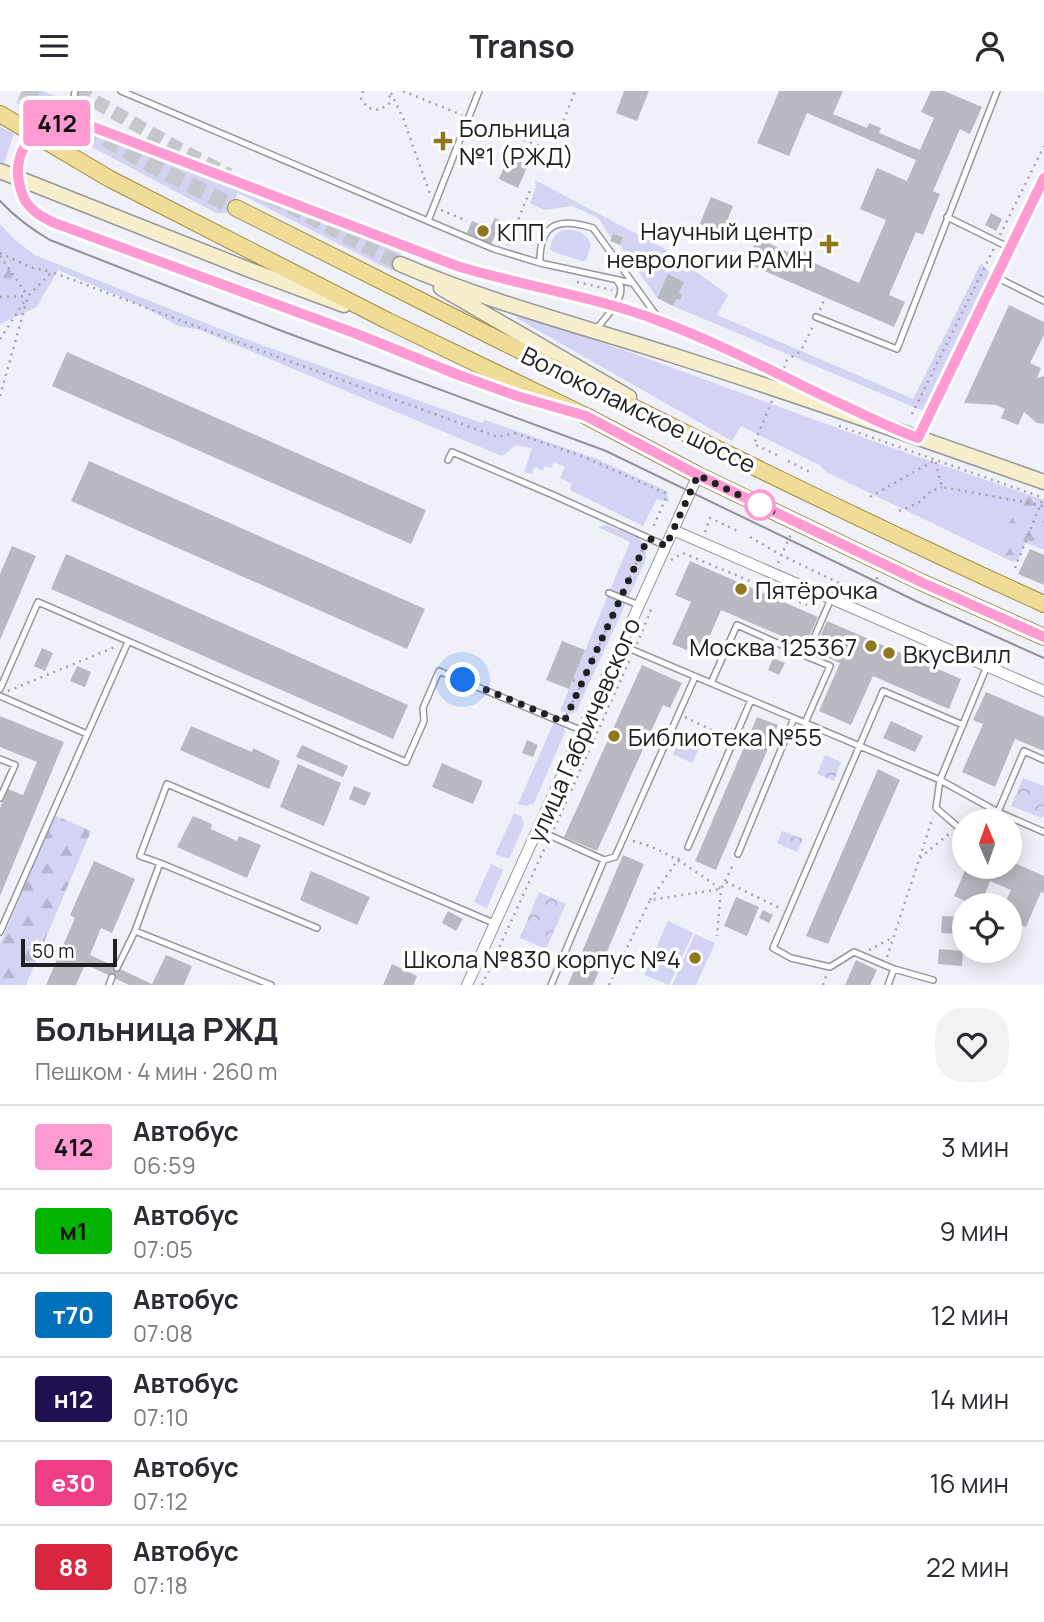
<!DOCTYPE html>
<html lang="ru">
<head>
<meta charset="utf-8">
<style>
  body { margin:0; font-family:Manrope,sans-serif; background:#f2f2f3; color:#2b2b33; height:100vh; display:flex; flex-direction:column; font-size:26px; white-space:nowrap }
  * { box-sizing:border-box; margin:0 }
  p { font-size:23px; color:#7c7c81 }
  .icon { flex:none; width:38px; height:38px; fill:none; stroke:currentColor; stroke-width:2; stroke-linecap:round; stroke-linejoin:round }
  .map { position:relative; height:894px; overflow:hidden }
  .sheet { display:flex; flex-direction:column; background:#fff; flex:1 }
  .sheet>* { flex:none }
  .badge { padding:0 14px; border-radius:5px; font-size:24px; line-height:46px }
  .needle { width:46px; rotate:358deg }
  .fabs { position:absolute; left:952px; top:718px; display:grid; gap:14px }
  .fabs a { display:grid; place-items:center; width:70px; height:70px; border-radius:50%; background:#fff; box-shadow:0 4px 18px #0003; font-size:35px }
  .scale { position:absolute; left:21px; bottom:18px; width:96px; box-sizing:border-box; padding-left:7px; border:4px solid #202022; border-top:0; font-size:19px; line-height:24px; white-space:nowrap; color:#202022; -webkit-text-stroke:5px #fff; paint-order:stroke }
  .you { position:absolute; width:35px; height:35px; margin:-18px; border:5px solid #fff; border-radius:50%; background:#1a73e8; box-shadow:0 0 0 10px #1a73e833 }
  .map>.badge { position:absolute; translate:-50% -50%; box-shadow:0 0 0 4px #fff }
  .round { display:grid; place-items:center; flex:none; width:74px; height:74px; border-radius:28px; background:#f2f2f3 }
  .summary { display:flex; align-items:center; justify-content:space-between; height:119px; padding:0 35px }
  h1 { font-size:33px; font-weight:700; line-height:52px }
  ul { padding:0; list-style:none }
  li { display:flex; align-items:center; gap:21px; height:84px; padding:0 35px; border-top:2px solid #e1e1e2 }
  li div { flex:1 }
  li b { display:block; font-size:26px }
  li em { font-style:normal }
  li .badge { min-width:77px; font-weight:700; text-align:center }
  header { display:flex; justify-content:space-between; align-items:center; height:91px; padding:0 35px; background:#fff; font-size:32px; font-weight:700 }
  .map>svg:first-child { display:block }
  .grass { fill:#d3d3f4 }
  .forest { fill:url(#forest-firs) }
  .park { fill:url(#park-crowns) }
  .building { fill:#b9bac1 }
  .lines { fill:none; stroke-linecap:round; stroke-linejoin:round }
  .secondary-tunnel { stroke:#c6c6cd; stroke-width:14; stroke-dasharray:14 7; stroke-linecap:butt }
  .primary-tunnel { stroke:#c6c6cd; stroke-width:16; stroke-dasharray:16 8; stroke-linecap:butt }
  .lane-casing { stroke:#96979d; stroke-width:8 }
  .street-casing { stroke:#96979d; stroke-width:12 }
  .secondary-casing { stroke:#96979d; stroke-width:17 }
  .primary-casing { stroke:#a08b41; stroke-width:18 }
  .path { stroke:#a3a3a8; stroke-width:2.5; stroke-dasharray:2 5; stroke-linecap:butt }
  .lane { stroke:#fff; stroke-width:5 }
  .street { stroke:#fff; stroke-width:10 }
  .secondary { stroke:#f7eecb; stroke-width:14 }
  .primary { stroke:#efdc97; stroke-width:16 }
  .tram { stroke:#909095; stroke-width:2 }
  .street-bridge-casing { stroke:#96979d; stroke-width:12; stroke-linecap:butt }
  .street-bridge { stroke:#fff; stroke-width:10 }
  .line-casing { stroke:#fff; stroke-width:16 }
  .line { stroke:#ff9ad2; stroke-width:10 }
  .walk { stroke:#202022; stroke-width:7; stroke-dasharray:0 12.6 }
  .poi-dot { fill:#8f781d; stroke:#fff; stroke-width:2.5 }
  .stop-dot { fill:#fff; stroke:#ff9ad2; stroke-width:3.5 }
  .labels { text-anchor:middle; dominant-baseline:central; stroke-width:7; stroke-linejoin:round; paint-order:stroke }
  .poi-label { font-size:24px; fill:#202022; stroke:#fff; text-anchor:start }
  .street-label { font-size:24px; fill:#202022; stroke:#fff }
</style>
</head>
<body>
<header><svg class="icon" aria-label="menu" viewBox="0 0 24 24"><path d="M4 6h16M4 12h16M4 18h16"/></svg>Transo<svg class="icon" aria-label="person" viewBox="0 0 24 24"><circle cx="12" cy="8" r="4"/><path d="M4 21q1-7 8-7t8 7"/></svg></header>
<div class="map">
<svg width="1044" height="894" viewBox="0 0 1044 894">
  <defs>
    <pattern id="forest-firs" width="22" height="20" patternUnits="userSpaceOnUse" patternTransform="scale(1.75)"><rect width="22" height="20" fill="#d3d3f4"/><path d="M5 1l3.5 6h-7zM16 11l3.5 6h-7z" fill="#b5b5d1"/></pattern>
    <pattern id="park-crowns" width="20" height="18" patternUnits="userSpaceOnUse" patternTransform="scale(1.75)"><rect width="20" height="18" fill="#d3d3f4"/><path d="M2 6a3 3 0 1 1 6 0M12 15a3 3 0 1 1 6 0" fill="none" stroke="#b5b5d1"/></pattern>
  </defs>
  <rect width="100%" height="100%" fill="#f0f0f8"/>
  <path class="grass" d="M 23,0 L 42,0 L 60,7 L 56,14 L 33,24 L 16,12 Z
    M 0,36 L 14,42 L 4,72 L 0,71 Z
    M 74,37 L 402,161 L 392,180 L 238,102 L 228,122 L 216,122 L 58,38 Z
    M 535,89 L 665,158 L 728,204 L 717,224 L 913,308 L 981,172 L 990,182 L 923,320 L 673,215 L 676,208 L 680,209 L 682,204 L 679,202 L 684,191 L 669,184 L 657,207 L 620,154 L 623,146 L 613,143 L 611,147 L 599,128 L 588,122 L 572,115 L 544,119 L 530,112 L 536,96 Z
    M 0,133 L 14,148 L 35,164 L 248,249 L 482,332 L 485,329 L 597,368 L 667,400 L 669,411 L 657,408 L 643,435 L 570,399 L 572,393 L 560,387 L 565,376 L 554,371 L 551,377 L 545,375 L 543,380 L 534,376 L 532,383 L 524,381 L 532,357 L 516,354 L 502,365 L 200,239 L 178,235 L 144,216 L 58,179 L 37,216 L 0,233 L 0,200 L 10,200 L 10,176 L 0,159 Z
    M 564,139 C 578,139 586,141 591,154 L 586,169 L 582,170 L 554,161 L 550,158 C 552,148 554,143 564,139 Z
    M 519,223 L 635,263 L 884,354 L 1044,409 L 1044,445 L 1031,439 L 1018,469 L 1013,471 L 828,382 L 819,374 L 741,335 L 732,350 L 516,227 Z
    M 607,434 L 639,447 L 646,456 L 646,468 L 577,619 L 572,623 L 560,620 L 630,451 L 598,436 Z
    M 554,631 C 561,633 564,634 565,641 L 534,712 L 526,715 L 518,713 Z
    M 514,722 L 522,726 L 524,734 L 509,768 L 495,763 Z
    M 491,773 L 503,779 L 487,817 L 474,811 Z
    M 668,830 L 693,842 L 669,894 L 644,884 Z
    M 695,843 L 715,852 L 696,894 L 672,894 Z"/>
  <path class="forest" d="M 0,159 C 8,173 17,185 10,200 L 0,200 Z
    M 1024,404 L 1044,411 L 1044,459 L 1026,452 L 1014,464 L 1001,465 L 999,458 L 1010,447 L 1009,433 Z
    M 54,724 L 91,740 L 26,894 L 0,894 L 0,853 Z"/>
  <path class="park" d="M 684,638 L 704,647 L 692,672 L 673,663 Z
    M 825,664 L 841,671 L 834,690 L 817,683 Z
    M 1023,687 L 1044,695 L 1044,723 L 1042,727 L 1011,715 Z
    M 782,740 L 803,748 L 797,761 L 777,752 Z
    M 539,801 L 566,813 L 546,858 L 520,847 Z"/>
  <path class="building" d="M 624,0 L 649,0 L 637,30 L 616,22 Z
    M 779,0 L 843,0 L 833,23 L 867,37 L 869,32 L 881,37 L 879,42 L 920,59 L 934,27 L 921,21 L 931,0 L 944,0 L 982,16 L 970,43 L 960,38 L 933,100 L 940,103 L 923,144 L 916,141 L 889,204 L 905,211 L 894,236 L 746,172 L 757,147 L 797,165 L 803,160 L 810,163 L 812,171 L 859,192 L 886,129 L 860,118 L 877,77 L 907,90 L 916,69 L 807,22 L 789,65 L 757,52 Z
    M 508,66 L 528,74 L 518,97 L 499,88 Z
    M 711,106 L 733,115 L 721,146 L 698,137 Z
    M 991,122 L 1002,128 L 996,140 L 985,134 Z
    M 495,127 L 502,130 L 491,153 L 467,142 L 472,130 L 490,137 Z
    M 613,143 L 623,146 L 620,154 L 610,150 Z
    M 668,183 L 684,191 L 679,202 L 682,203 L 680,209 L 676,208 L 673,215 L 657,207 Z
    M 1009,214 L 1044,231 L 1044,244 L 1030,272 L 1041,277 L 1037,287 L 1044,285 L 1044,333 L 1037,332 L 1024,321 L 1018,334 L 1001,327 L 1005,318 L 996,314 L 964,312 Z
    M 67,261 L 426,419 L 411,453 L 52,295 Z
    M 89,370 L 425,518 L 407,558 L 71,410 Z
    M 12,455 L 36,465 L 0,549 L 0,483 Z
    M 1030,458 L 1044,464 L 1044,494 L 1018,483 Z
    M 66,463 L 408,614 L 393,648 L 51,498 Z
    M 690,470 L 818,526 L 805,555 L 721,519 L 701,565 L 672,553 L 691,511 L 675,504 Z
    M 827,530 L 961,588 L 949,618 L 873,585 L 851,634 L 819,620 L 840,572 L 814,560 Z
    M 562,550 L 585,559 L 569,598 L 546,589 Z
    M 42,557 L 53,562 L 45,580 L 34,575 Z
    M 773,567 L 785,572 L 779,584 L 768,579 Z
    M 642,574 L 682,592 L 670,617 L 663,614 L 597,760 L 564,746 Z
    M 77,575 L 91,581 L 85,596 L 70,590 Z
    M 986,601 L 1044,626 L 1044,660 L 1015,648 L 995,696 L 962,681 L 983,633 L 973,629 Z
    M 0,625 L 64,651 L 0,805 L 0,717 L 8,698 L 23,704 L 37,671 L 0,656 Z
    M 757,626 L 778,634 L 716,779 L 695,770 Z
    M 891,630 L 923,645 L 915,661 L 883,647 Z
    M 191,635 L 252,661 L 253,657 L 280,670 L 269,698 L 180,659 Z
    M 527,649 L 538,654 L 533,666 L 522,662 Z
    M 302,654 L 348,675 L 343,686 L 296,666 Z
    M 442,672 L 483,690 L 473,713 L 432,696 Z
    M 298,673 L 341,692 L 324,735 L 280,716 Z
    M 878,678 L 900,689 L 828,853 L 806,845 Z
    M 354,695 L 371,702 L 365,715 L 349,708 Z
    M 193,725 L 212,733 L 211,738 L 237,750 L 239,745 L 261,754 L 247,787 L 177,756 Z
    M 962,751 L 964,752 L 964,767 L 957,764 Z
    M 623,764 L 644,773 L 593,894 L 568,894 Z
    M 94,770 L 135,788 L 112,842 L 101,837 L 90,864 L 152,893 L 166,864 L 192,875 L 184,894 L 129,894 L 85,873 L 76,894 L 46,894 L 75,827 L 70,824 Z
    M 1010,770 L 1044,785 L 1044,802 L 1041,801 L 1026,836 L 1010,830 L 1010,814 L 1004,814 L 1011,799 L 990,790 L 981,814 L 974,814 L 954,805 L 967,775 L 1010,775 Z
    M 311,780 L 370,806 L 357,834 L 300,809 Z
    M 736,806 L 759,816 L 747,845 L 724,835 Z
    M 763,819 L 773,824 L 769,832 L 759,827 Z
    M 448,820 L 463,828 L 456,840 L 442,832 Z
    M 942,825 L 964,826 L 964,843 L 941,842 Z
    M 939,858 L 963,860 L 962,875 L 938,873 Z
    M 856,869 L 877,879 L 870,894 L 845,894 Z
    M 392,873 L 417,885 L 413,894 L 383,894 Z"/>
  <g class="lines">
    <path class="secondary-tunnel" d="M 77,0 L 175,56 L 229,84
      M 271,106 L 400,173"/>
    <path class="primary-tunnel" d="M 22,0 L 151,74 L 236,117"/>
    <g class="lane-casing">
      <path id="lane" d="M 121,0 L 494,158 L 540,172 L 632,192
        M 71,29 L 75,0
        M 947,126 L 1010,157
        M 428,130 L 479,0
        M 540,172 C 539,132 559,126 593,137 L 659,228
        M 996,186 L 1044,210
        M 816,226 L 897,258 L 997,0
        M 594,237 L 599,235 C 607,224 631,201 616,189
        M 448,369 L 452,361 L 553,404 L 666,455
        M 609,502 L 639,514
        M 621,554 L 940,689 L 998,721 L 1044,741
        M 711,592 L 737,534 L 806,565
        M 0,598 L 38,511 L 406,671 L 424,630 L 423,617 L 439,580 L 583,640
        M 0,605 L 87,643
        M 805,632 L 830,575 L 806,565 L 831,508
        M 0,668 L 15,674 L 0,707
        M 998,721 L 1024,660 L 1044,669
        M 958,736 L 936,717 L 940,689 L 987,575
        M 538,739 L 604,769 L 615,766 L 695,586
        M 688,756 L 751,609
        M 738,763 L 794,627
        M 160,772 L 140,765 L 167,693 L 496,833
        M 135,840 L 271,894
        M 0,841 L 128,551
        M 117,877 L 135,840 L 160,772 L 317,837
        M 894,878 L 933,889
        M 109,894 L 112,886
        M 551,894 L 604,769
        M 888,894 L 894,878 L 854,861 L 830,876 L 791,867 L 773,857 L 883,600 L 963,634"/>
    </g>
    <g class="street-casing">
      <path id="street" d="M 48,34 L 71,29 L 88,33 L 457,175 L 491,186 L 553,199 L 614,215 L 661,230 L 851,318
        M 72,139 C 167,174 263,207 357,244 C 422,268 485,296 552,315
        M 918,347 L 1044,87
        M 673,439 L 1044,600
        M 467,894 L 698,384"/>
    </g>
    <g class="secondary-casing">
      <path id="secondary" d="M 0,80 L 250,179 L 344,214
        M 400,173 C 488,211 581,235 672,264 C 797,304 920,347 1044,391
        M 441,197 L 629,306"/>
    </g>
    <g class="primary-casing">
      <path id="primary" d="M 0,23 L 110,88 L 388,230 L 586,325 L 698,384 L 921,491 L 1044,546
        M 236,117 C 505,251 771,389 1044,513"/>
    </g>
    <path class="path" d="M 363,0 L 361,8 L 368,17 L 379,19 L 389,13 L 390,0
      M 403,0 L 462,24
      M 391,2 L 403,27 L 430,103
      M 478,31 L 552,60 L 575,0
      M 441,119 L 467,130
      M 1000,144 L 1044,55
      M 508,154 L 531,97
      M 0,162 L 30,176 L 52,181
      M 0,165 L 28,205
      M 577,191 L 612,199
      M 0,206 L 28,205
      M 820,219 L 825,206
      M 0,248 L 26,208
      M 784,277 L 787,269 L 801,260 L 813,235
      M 0,305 L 28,205 L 52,181 L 264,261 L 498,346 L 514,342 L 582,365 L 665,402 L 666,407 L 652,439
      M 772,310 L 754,353 L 777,364
      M 912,323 L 994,157
      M 839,335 L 1044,407
      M 788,370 L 810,381
      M 870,406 L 935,369 L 942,396 L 1040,414 L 1044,416
      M 899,420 L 918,412 L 931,400 L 942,396
      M 705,441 L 710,427 L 738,440
      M 750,446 L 781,464 L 868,506
      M 671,469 L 683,462 L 807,514
      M 778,472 L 791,443
      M 1015,477 L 1043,407
      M 624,499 L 644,455
      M 867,507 L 878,485
      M 637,553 L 653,514
      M 573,589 L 581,593
      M 8,600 L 115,556
      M 567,624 L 617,515
      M 685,626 L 726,646
      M 554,738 L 631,566
      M 633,750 C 666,758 693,779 721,798 L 717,845
      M 920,767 L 950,742
      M 726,791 L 780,817
      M 650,809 L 682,763
      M 869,859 L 894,846
      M 887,866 L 933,726
      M 482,894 L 546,754
      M 609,894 L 650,809 L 721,798 L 734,772
      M 823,894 L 826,885"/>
    <use href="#lane" class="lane"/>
    <use href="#street" class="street"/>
    <use href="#secondary" class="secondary"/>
    <use href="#primary" class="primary"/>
    <path class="tram" d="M 0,110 C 15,126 31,138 50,149 L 282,240 L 606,360 L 916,510 L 1044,567"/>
    <g class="street-bridge-casing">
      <path id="street-bridge" d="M 48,34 C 40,39 32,44 27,52 C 12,72 16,107 37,123 C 47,131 60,135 72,139"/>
    </g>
    <use href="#street-bridge" class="street-bridge"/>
  </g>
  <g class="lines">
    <g class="line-casing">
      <path id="line" d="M 1044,87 L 918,347 C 886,336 857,320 826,306 C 772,280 718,252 662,231 C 596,205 525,196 457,175 L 80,31 C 46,26 16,50 18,84 C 19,93 21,103 26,111 C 33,121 41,125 52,131 L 357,243 L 456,283 L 517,305 L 586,325 L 698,384 L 921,491 L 1044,546"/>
    </g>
    <use href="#line" class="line"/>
    <path class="walk" d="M 463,589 L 564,631 L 648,447 L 666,455 L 698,384 L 772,420 L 760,414"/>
  </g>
  <g class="poi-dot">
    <path d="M439.5 39.5h7v7h7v7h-7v7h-7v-7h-7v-7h7z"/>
    <circle cx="483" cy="140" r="7"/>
    <path d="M825.5 142.5h7v7h7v7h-7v7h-7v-7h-7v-7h7z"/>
    <circle cx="741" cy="498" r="7"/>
    <circle cx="871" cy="555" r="7"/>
    <circle cx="889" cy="562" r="7"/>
    <circle cx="614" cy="645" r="7"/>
    <circle cx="695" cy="867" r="7"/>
  </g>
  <circle class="stop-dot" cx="760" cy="414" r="14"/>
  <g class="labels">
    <g class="poi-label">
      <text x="459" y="36">Больница<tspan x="459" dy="28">№1 (РЖД)</tspan></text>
      <text x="813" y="139" text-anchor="end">Научный центр<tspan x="813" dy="28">неврологии РАМН</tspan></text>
      <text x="497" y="140">КПП</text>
      <text x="755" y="498">Пятёрочка</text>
      <text x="857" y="555" text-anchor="end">Москва 125367</text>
      <text x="903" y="562">ВкусВилл</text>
      <text x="628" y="645">Библиотека №55</text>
      <text x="681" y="867" text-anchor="end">Школа №830 корпус №4</text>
    </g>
    <g class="street-label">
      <text transform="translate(639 318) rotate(26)">Волоколамское шоссе</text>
      <text transform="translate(583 639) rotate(-66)">улица Габричевского</text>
    </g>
  </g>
</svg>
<div class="fabs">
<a><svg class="needle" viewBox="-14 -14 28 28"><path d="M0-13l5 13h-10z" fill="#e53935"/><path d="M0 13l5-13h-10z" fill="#7c7c81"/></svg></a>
<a><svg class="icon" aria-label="locate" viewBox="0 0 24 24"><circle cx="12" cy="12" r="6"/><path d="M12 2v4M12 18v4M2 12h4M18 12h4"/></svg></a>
</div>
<div class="scale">50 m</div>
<div class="you" style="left:463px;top:589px"></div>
<b class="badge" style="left:57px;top:32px;background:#ff9ad2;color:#111">412</b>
</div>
<section class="sheet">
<div class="summary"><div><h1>Больница РЖД</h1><p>Пешком · 4 мин · 260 m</p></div><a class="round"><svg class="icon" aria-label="heart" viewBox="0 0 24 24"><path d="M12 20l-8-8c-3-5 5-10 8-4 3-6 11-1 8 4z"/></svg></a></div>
<ul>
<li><span class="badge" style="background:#ff9ad2;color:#111">412</span><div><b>Автобус</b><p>06:59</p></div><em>3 мин</em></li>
<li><span class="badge" style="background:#01b400;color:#111">м1</span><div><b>Автобус</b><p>07:05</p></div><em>9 мин</em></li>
<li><span class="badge" style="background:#0072bc;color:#fff">т70</span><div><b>Автобус</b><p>07:08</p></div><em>12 мин</em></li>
<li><span class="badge" style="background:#1f1051;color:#fff">н12</span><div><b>Автобус</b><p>07:10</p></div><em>14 мин</em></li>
<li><span class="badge" style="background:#f13d84;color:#fff">е30</span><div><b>Автобус</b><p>07:12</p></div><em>16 мин</em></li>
<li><span class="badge" style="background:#d7263d;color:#fff">88</span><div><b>Автобус</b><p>07:18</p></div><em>22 мин</em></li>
</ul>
</section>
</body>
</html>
